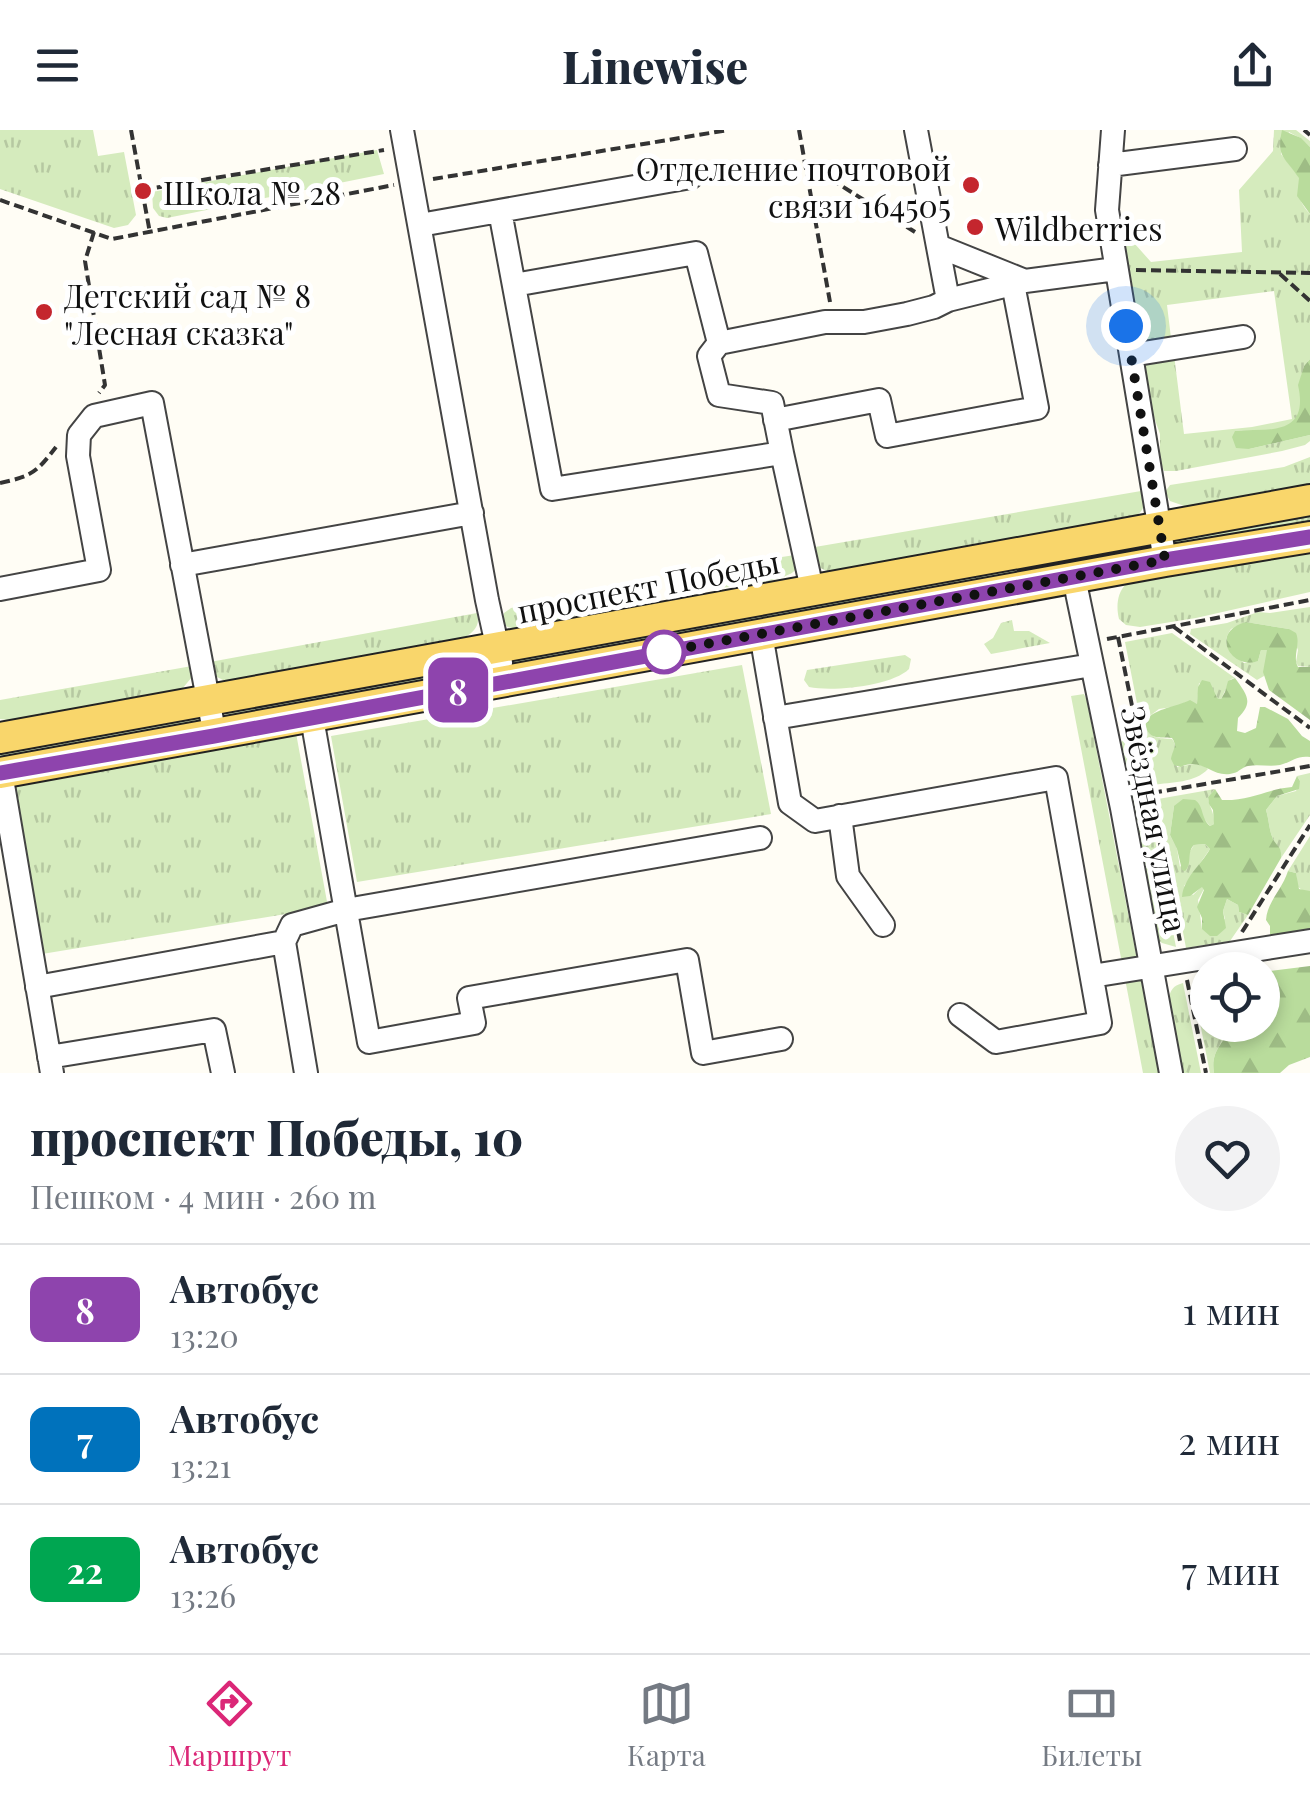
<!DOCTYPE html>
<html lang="ru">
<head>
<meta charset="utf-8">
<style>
  body { margin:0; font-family:"Playfair Display",serif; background:#f2f2f3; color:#1f2937; height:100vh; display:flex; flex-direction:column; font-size:38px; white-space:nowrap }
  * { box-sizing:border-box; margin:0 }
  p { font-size:32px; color:#747a83 }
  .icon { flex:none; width:55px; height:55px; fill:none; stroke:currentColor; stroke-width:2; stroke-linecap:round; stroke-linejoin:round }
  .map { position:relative; height:943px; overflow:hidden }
  .panel { display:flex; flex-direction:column; background:#fff; flex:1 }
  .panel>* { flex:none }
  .badge { padding:0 20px; border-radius:15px; font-size:35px; line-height:65px }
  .fabs { position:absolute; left:1190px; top:822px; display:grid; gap:20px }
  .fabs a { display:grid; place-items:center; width:90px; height:90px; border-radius:50%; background:#fff; box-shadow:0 5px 15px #0003; font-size:50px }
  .you { position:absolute; width:50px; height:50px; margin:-25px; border:8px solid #fff; border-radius:50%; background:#1a73e8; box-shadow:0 0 0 15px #1a73e833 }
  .map>.badge { position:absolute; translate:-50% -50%; box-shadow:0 0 0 5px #fff }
  .round { display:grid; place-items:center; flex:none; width:105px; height:105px; border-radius:52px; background:#f2f2f3 }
  .overview { display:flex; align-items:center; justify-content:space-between; height:170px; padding:0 30px }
  h1 { font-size:48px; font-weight:800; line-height:75px }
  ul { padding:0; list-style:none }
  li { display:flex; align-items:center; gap:30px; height:130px; padding:0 30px; border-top:2px solid #e0e1e3 }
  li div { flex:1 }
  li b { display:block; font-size:38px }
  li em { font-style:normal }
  li .badge { min-width:110px; font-weight:700; text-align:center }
  header { display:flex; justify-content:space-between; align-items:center; height:130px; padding:0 30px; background:#fff; font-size:45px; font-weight:800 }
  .tabs { display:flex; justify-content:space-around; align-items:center; height:140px; border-top:2px solid #e0e1e3; background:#fff; font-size:28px; color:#747a83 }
  .tabs a { display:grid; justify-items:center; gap:5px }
  .tabs .current { color:#db2777 }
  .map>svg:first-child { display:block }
  .grass { fill:url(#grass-tufts) }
  .forest { fill:url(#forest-firs) }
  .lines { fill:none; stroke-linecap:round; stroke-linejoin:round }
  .minor-casing { stroke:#444; stroke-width:26 }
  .major-casing { stroke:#222; stroke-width:34 }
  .path { stroke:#333; stroke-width:4; stroke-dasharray:10 5; stroke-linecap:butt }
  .minor { stroke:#fff; stroke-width:22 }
  .major { stroke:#f9d66b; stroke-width:30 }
  .line-casing { stroke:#fff; stroke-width:22 }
  .line { stroke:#8e44ad; stroke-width:15 }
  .walk { stroke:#111; stroke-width:10; stroke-dasharray:0 18 }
  .poi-dot { fill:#c4262e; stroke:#fff; stroke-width:4 }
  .stop-dot { fill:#fff; stroke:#8e44ad; stroke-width:5 }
  .labels { text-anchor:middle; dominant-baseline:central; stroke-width:10; stroke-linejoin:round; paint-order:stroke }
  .poi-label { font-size:32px; fill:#111; stroke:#fff; text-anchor:start }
  .street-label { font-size:32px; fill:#111; stroke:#fff }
</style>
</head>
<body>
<header><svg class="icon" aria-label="menu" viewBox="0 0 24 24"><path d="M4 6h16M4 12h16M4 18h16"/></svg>Linewise<svg class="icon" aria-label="share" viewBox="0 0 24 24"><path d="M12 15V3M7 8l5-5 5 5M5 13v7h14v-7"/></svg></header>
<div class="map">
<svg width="1310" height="943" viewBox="0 0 1310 943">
  <defs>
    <pattern id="grass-tufts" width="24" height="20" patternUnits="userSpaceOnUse" patternTransform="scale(2.5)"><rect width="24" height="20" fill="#d5ebbd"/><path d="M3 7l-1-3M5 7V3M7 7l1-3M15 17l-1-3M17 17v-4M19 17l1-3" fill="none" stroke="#b6c8a1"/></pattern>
    <pattern id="forest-firs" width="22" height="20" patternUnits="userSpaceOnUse" patternTransform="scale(2.5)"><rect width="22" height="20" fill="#b9dc9c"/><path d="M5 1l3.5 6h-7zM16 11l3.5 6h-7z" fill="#9ebc85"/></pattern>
  </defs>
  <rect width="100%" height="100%" fill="#fffdf5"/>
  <path class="grass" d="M 0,0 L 93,0 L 98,26 L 124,22 L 136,85 L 128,95 L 114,98 L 0,59 Z
    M 1274,0 L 1296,0 L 1310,11 L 1310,17 L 1300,8 L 1289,2 L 1281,24 L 1300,48 C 1298,64 1298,71 1310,84 L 1310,229 L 1304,236 L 1299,255 L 1305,266 L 1307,285 C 1288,305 1260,298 1235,301 L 1249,319 L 1310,305 L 1310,311 L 1305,315 L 1282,321 L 1176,341 L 1164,341 L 1160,331 L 1160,304 L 1150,276 L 1142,232 L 1174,225 L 1184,304 L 1252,297 L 1292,289 L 1274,161 L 1167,175 L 1171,208 L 1139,213 L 1118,95 L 1151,132 L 1242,122 L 1239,60 L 1273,21 Z
    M 377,20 L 384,44 L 167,88 L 159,86 L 153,78 L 152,62 Z
    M 1310,327 L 1310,358 L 1193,379 L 1170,371 L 1165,362 L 1170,355 L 1284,337 Z
    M 1141,361 L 1145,362 C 1146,377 1143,382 1130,390 L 831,443 L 812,434 L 811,420 L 815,417 Z
    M 1310,383 L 1310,395 L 1174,417 L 1172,413 L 1173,406 Z
    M 1154,412 L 1155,420 L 512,535 L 511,526 Z
    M 1310,418 L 1310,462 L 1196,488 L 1140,497 L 1126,495 L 1119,489 C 1116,477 1117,463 1126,454 Z
    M 795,425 C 796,429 797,436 795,440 C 788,452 705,464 695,454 C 690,449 692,446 694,440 Z
    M 593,462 L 602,466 L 603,475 C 591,482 519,503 508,497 C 505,496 504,493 502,491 L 504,483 L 511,478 Z
    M 1310,477 L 1310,537 L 1298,536 L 1296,532 L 1298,520 L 1289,499 L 1246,492 L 1231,499 C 1219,516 1231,522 1244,533 L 1258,531 L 1261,520 L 1268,520 L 1264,546 L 1257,550 L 1190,504 L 1191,499 L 1227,493 L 1258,482 L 1270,483 Z
    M 477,483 C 482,499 468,507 454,512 L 232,550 L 223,550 L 215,546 L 210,532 Z
    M 1012,490 L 1014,501 L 1029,501 L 1050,513 L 991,524 L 984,514 L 993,508 L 1001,493 Z
    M 1172,503 L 1235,548 L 1231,549 L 1221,569 L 1217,568 L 1199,553 L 1197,574 L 1186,572 L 1179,576 L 1159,579 L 1147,588 L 1145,595 C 1149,609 1159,608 1172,609 L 1174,612 L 1177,637 C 1189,636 1197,630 1208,639 C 1195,653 1172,652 1153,655 L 1125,512 Z
    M 905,525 L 911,529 L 909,539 C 892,556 833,562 809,557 L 804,550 L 807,540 Z
    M 487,531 L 492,536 L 491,539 L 228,589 L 224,582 Z
    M 742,535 L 771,684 L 357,752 L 331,606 Z
    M 192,536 L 192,547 L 182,559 L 8,590 L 0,589 L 0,570 Z
    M 1084,564 L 1087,571 L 1159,943 L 1143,943 L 1071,566 Z
    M 198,582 L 205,592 L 0,633 L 0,617 Z
    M 296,603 L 328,777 L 42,824 L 10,656 Z
    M 1128,608 L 1135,609 L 1176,817 L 1162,813 L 1157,809 L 1119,613 Z
    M 1310,643 L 1310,685 L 1281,728 C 1282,718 1277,718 1273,709 C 1269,700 1269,689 1266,680 L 1277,666 L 1296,661 L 1300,651 L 1297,646 Z
    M 1215,659 L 1208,667 C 1209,677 1215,683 1214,694 L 1210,696 L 1204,689 L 1174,676 L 1170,705 L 1177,719 L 1180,737 L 1194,715 L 1205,714 L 1210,719 L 1184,756 L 1193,765 L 1202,756 L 1204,759 L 1198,770 L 1202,799 L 1225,789 L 1223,781 L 1227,769 L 1238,775 L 1239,782 L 1248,785 L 1230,811 L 1186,818 L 1158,669 Z
    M 1310,706 L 1310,761 L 1303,761 L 1297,756 L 1296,743 L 1288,741 Z
    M 1207,850 L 1208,895 L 1235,895 C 1224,911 1210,921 1214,943 L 1210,943 L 1192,853 Z
    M 1183,853 L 1201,943 L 1182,943 L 1168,870 C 1171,860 1172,856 1183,853 Z"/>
  <path class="forest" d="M 1282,0 L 1301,8 L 1310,17 L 1310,84 L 1297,66 L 1299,48 C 1285,27 1276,27 1282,0 Z
    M 1310,229 L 1310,305 L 1249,319 L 1236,318 L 1232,307 L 1235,301 C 1266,298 1310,308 1298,255 L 1304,236 Z
    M 1246,492 L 1289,499 L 1296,503 C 1301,515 1292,526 1298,537 L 1310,537 L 1310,590 L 1269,560 L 1263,542 L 1267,520 L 1261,520 L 1258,531 C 1232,541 1208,502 1246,492 Z
    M 1235,548 C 1247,565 1254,572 1238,588 L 1237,601 L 1245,603 L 1256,598 L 1260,577 L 1265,577 L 1288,589 L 1302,606 L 1310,611 L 1310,627 C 1297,625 1292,632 1280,635 C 1269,637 1259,634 1248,636 C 1242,637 1239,642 1234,643 C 1213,650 1202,626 1181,637 L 1174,635 L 1171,629 C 1172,621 1178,616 1172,608 C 1159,607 1149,610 1145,595 L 1147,588 C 1164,576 1173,578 1190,570 L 1197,574 L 1198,557 L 1202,550 L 1210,552 L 1217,568 L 1221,569 L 1225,562 L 1228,551 Z
    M 1297,646 L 1300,651 L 1299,659 L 1277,666 L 1266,680 C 1269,689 1269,700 1273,709 C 1278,718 1282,717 1281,728 L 1248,785 L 1239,782 L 1238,775 L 1227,769 L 1223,781 L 1226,798 L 1217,806 L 1210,806 L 1202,799 L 1202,788 L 1197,777 L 1204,760 L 1202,757 L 1190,766 L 1182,767 C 1184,747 1201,735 1210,719 L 1205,714 L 1194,715 C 1186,723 1193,733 1185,741 L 1182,740 L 1177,719 L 1170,705 L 1174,676 L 1183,669 L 1195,670 C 1204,676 1201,689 1210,696 L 1214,694 L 1213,680 L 1209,674 L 1208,667 L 1215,659 L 1222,670 C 1250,671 1267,659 1292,657 Z
    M 1288,741 L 1296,743 L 1299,759 L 1310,761 L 1310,802 L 1270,807 L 1270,796 L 1266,790 C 1267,772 1282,760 1288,741 Z
    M 1310,836 L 1310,927 L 1289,935 L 1280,943 L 1214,943 C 1210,921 1224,911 1235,895 L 1262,895 L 1263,842 Z"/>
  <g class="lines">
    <g class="minor-casing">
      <path id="minor" d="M 402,0 L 487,470 L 501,533
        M 916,0 L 948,170 L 1025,151 L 1116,139
        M 1113,0 L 1107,80 L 1165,431
        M 1110,35 L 1235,19
        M 500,81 L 552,359 L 782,323 L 812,459
        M 420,95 L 691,47
        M 938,116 L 1025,151
        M 514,155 L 696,123 L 719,213 L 709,226 L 719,265 L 772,273 L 782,323
        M 719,213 L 825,192 L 864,192 L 907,184 L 934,177 L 948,170
        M 1131,225 L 1243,207
        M 775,290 L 879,270 L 887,306 L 1037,278 L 1013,154
        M 182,435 L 472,383
        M 1074,448 L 1122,678 L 1171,943
        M 0,459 L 99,440 L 78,326 L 79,305 L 94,286 L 152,273 L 215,606
        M 761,504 L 790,673 L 815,691 L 1056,648 L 1100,893 L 996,912 L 960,885
        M 312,588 L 369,912 L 474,893 L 469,868 L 687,830 L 703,923 L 781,909
        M 775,588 L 1092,535
        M 1,643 L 52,943
        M 840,686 L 848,746 L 883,795
        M 284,812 L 292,795 L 346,780 L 760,708
        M 1092,846 L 1310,811
        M 37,857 L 284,812 L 306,943
        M 49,927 L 214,900 L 223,943"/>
    </g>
    <g class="major-casing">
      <path id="major" d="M 0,608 L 1310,370
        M 0,643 L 1165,431 L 1310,407"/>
    </g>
    <path class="path" d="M 131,0 L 150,103
      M 799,0 L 830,172
      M 1304,0 L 1310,5
      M 805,33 L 915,102
      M 433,49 L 728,0
      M 142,60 L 384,20
      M 0,70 L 112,109 L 394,55
      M 94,102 L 85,131 L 105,255 L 99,263
      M 1136,140 L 1310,143
      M 1280,144 L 1310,171
      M 0,353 C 32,346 36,343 56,317
      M 1174,497 L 1310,598
      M 1118,507 L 1180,811
      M 1107,509 L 1310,470
      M 1152,663 L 1310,636
      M 1242,802 L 1310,695
      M 1187,850 L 1206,943"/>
    <use href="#minor" class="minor"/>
    <use href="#major" class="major"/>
  </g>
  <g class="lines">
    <g class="line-casing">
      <path id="line" d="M 0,643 L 214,606 L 1165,430 L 1310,407"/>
    </g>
    <use href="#line" class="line"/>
    <path class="walk" d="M 664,522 L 651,524 L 1165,430 L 1126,196"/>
  </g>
  <g class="poi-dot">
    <circle cx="971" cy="55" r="10"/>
    <circle cx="143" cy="61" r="10"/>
    <circle cx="975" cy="97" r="10"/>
    <circle cx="44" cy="182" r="10"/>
  </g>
  <circle class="stop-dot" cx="664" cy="522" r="20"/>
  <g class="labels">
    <g class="poi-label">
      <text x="951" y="37" text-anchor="end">Отделение почтовой<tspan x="951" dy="37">связи 164505</tspan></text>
      <text x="163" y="61">Школа № 28</text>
      <text x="995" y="97">Wildberries</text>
      <text x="64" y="164">Детский сад № 8<tspan x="64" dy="37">"Лесная сказка"</tspan></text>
    </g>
    <g class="street-label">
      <text transform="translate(648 455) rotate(-11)">проспект Победы</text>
      <text transform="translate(1156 689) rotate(79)">Звёздная улица</text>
    </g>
  </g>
</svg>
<div class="fabs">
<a><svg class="icon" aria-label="locate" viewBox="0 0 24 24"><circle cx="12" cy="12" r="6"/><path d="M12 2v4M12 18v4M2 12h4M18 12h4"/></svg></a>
</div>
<div class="you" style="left:1126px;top:196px"></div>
<b class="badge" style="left:458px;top:560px;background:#8e44ad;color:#fff">8</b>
</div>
<section class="panel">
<div class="overview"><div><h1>проспект Победы, 10</h1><p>Пешком · 4 мин · 260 m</p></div><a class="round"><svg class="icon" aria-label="heart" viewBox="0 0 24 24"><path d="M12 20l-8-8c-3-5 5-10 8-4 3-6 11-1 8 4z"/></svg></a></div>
<ul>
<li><span class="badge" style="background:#8e44ad;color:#fff">8</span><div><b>Автобус</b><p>13:20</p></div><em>1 мин</em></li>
<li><span class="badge" style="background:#0072bc;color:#fff">7</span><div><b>Автобус</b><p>13:21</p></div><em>2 мин</em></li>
<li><span class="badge" style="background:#00a651;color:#fff">22</span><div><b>Автобус</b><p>13:26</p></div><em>7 мин</em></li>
</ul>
</section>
<nav class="tabs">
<a class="current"><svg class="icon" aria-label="directions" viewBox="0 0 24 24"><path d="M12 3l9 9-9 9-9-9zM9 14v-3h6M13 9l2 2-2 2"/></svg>Маршрут</a>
<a><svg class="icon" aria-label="map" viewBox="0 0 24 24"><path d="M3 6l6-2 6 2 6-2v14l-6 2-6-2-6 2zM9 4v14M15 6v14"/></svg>Карта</a>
<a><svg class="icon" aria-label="tickets" viewBox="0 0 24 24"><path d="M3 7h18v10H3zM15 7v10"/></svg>Билеты</a>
</nav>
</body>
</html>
